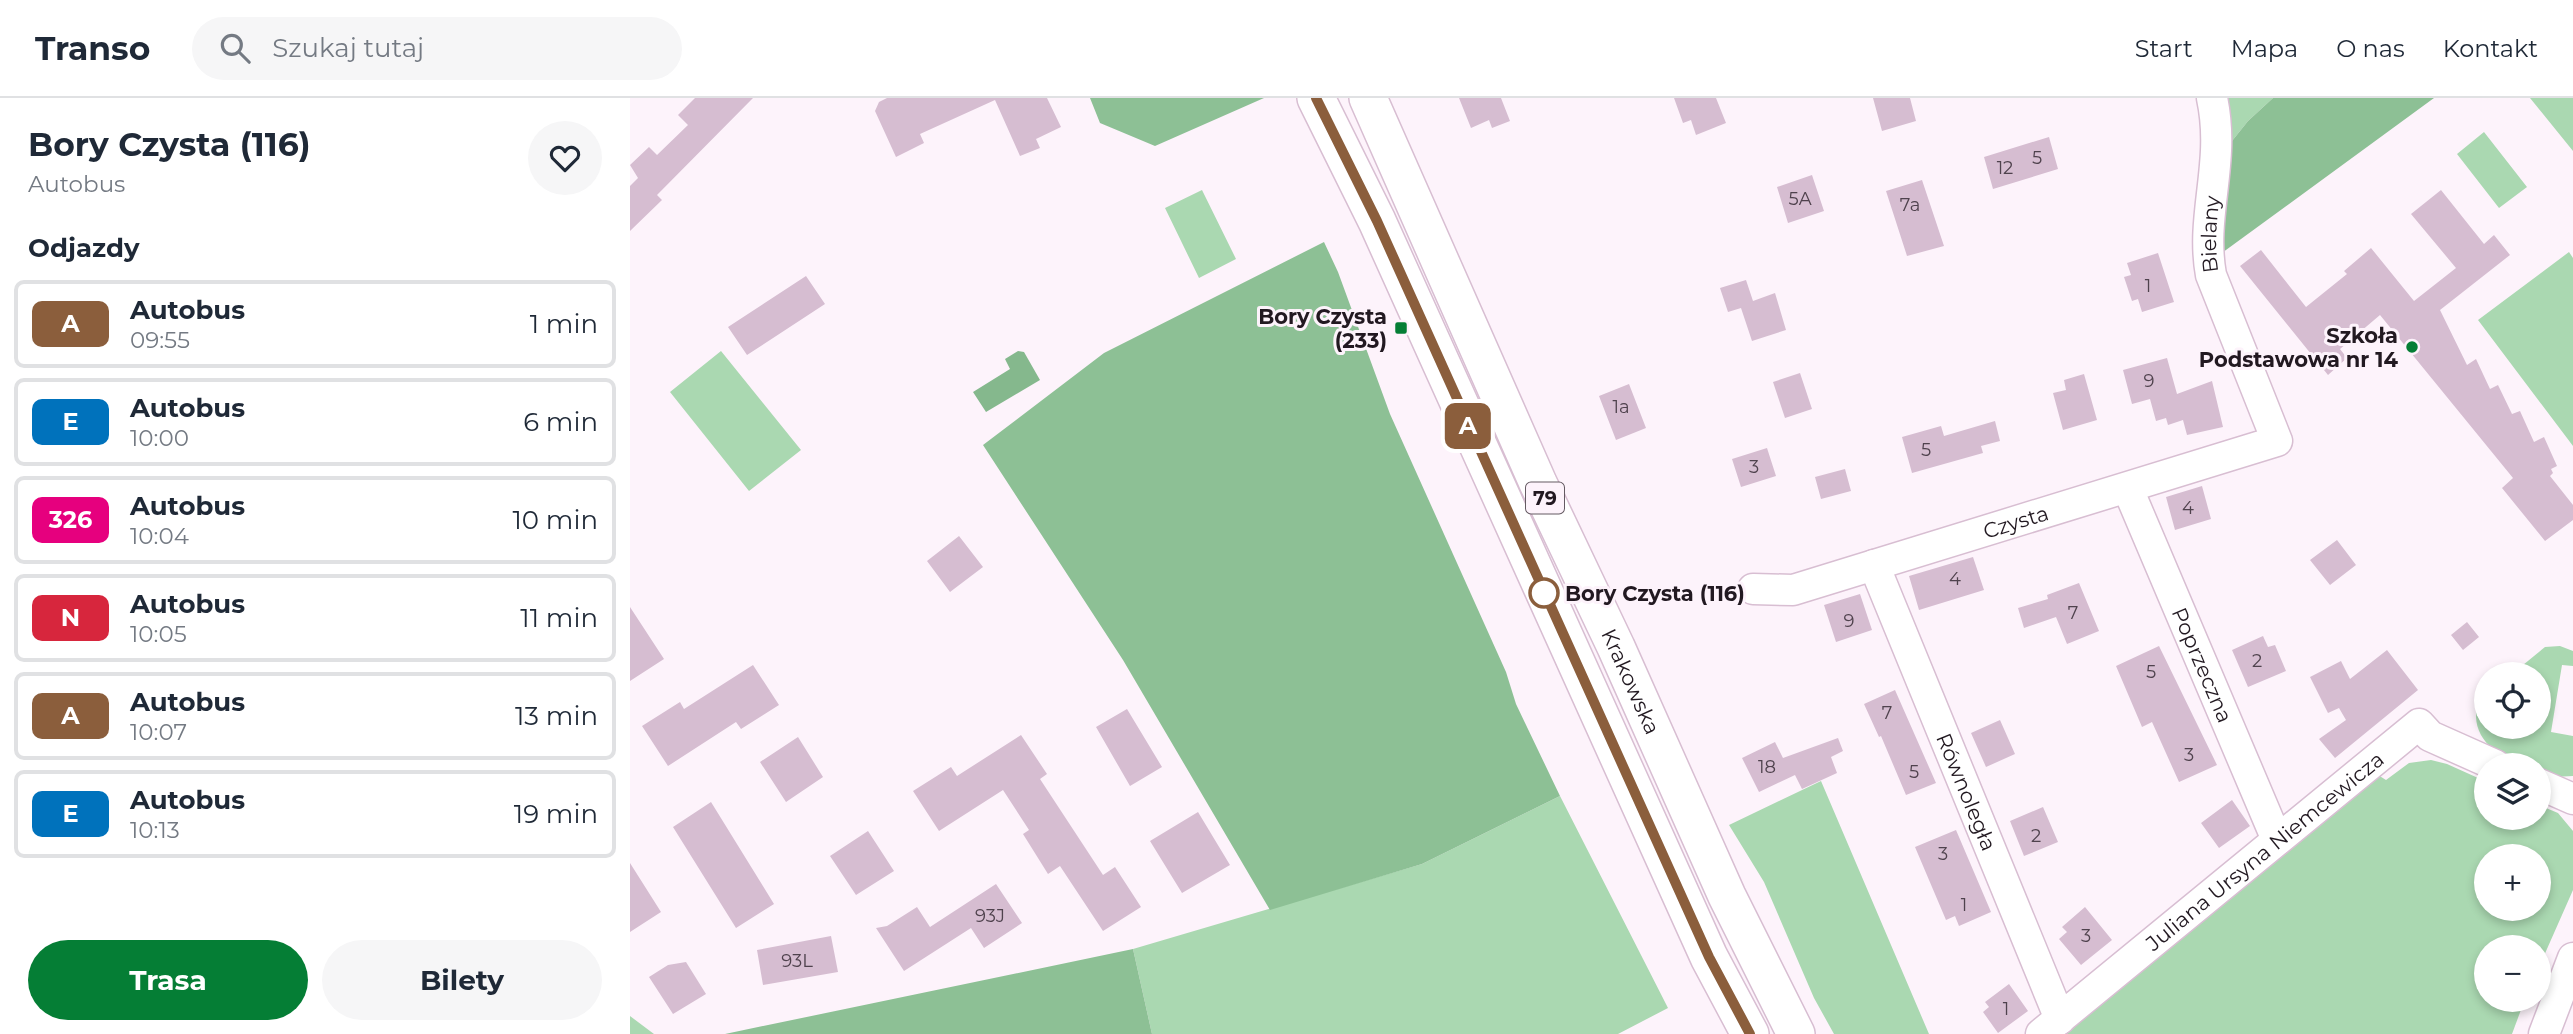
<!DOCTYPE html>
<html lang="pl">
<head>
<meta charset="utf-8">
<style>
  body { margin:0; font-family:Montserrat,sans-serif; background:#f6f6f7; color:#1f2937; height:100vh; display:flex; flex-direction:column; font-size:26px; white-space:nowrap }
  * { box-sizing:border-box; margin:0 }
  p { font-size:23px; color:#747a83 }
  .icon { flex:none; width:38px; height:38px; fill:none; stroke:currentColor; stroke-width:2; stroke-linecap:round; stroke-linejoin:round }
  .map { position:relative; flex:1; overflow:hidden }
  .panel { display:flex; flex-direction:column; background:#fff; width:630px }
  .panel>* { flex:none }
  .badge { padding:0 14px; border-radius:10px; font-size:24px; line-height:46px }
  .tools { position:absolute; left:1844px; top:564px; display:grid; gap:14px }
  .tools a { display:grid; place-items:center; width:77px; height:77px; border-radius:50%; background:#fff; box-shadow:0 4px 10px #0003; font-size:35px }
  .map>.badge { position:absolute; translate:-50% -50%; box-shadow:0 0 0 4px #fff }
  h2 { padding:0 28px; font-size:26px; line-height:63px }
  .round { display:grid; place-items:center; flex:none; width:74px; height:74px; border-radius:37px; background:#f6f6f7 }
  .headline { display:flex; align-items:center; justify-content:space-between; height:119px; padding:0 28px }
  h1 { font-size:33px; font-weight:700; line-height:52px }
  .primary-button { display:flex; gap:14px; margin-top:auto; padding:14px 28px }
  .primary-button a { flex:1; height:80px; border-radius:42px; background:#057e35; color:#fff; font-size:28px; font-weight:700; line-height:80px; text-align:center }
  .primary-button a+a { background:#f6f6f7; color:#1f2937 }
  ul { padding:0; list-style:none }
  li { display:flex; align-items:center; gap:21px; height:88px; margin:0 14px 10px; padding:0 14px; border:4px solid #e0e1e3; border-radius:10px }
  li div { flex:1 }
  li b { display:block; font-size:26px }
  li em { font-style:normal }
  li .badge { min-width:77px; font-weight:700; text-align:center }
  header { display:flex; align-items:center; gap:42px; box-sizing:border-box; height:98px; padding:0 35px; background:#fff; border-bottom:2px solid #e0e1e3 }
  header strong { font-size:33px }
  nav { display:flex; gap:38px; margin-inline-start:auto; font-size:24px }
  .search { width:490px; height:63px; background:#f6f6f7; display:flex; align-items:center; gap:18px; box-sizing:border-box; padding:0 24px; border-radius:38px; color:#747a83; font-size:26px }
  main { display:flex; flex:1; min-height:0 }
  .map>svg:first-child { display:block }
  .green { fill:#aad8b1; fill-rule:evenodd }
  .forest { fill:#8dc095 }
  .water { fill:#85b88d }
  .building { fill:#d6bdd1 }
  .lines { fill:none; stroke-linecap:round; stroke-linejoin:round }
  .minor-casing { stroke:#d8bed2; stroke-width:33 }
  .major-casing { stroke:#d8bed2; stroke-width:40 }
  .minor { stroke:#fff; stroke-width:30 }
  .major { stroke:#fff; stroke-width:37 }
  .line-casing { stroke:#fff; stroke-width:16 }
  .line { stroke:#8b5e3c; stroke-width:10 }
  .poi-dot { fill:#057e35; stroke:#fdf3fb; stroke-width:2.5 }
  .stop-dot { fill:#fff; stroke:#8b5e3c; stroke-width:3.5 }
  .labels { text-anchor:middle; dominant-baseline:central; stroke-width:6; stroke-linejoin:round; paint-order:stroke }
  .number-label { font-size:18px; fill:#4f424d }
  .shield { fill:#fdf3fb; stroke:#645a62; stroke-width:2 }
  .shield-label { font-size:19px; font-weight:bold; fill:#221921 }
  .street-label { font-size:21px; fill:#221921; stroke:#fdf3fb }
  .poi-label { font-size:21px; font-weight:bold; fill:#221921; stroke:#fdf3fb; text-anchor:end }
  .stop-label { font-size:21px; font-weight:bold; fill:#221921; stroke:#fdf3fb; text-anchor:start }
</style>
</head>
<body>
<header>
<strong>Transo</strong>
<div class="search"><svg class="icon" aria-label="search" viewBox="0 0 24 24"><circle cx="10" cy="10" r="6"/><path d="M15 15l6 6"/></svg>Szukaj tutaj</div>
<nav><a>Start</a><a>Mapa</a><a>O nas</a><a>Kontakt</a></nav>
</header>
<main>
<section class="panel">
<div class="headline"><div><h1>Bory Czysta (116)</h1><p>Autobus</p></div><a class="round"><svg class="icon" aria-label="heart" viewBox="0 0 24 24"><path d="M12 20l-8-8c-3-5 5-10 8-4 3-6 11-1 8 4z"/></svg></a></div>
<h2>Odjazdy</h2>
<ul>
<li><span class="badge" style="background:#8b5e3c;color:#fff">A</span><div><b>Autobus</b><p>09:55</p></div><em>1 min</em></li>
<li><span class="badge" style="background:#0072bc;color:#fff">E</span><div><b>Autobus</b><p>10:00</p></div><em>6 min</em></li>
<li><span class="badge" style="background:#e6007e;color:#fff">326</span><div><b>Autobus</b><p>10:04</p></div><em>10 min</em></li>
<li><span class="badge" style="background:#d7263d;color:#fff">N</span><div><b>Autobus</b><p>10:05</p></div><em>11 min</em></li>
<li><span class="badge" style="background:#8b5e3c;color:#fff">A</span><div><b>Autobus</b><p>10:07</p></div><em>13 min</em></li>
<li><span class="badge" style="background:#0072bc;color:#fff">E</span><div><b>Autobus</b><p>10:13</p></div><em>19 min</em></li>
</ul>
<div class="primary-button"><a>Trasa</a><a>Bilety</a></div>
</section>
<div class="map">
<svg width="1943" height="936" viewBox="0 0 1943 936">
  <rect width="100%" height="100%" fill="#fdf3fb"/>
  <path class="green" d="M 1591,0 L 1643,0 L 1618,23 L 1598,48 Z
    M 1900,0 L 1943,0 L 1943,53 Z
    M 1854,34 L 1897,89 L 1869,110 L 1827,56 Z
    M 572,92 L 606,161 L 569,180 L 535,110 Z
    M 1939,154 L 1943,160 L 1943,348 L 1848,222 Z
    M 91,253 L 171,352 L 119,393 L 40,294 Z
    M 1930,548 L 1943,553 L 1943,568 L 1932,567 L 1921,634 L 1943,638 L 1943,678 L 1923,679 L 1909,672 L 1909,667 C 1881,667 1847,649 1846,619 C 1846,610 1850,600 1857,595 L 1857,628 L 1909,628 L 1909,576 L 1882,576 L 1915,549 Z
    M 1801,662 L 1817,666 L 1857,684 L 1857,719 L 1909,719 L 1909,707 L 1928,715 L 1943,733 L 1943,792 L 1909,869 L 1909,849 L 1857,849 L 1857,901 L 1895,901 L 1882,936 L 1431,936 L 1748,677 L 1756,682 L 1779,665 ZM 1857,758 L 1909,758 L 1909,810 L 1857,810 Z
    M 1191,683 L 1299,936 L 1204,936 L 1184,900 L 1134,784 L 1099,727 Z
    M 930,698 L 1038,910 L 988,936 L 522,936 L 503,851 L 792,766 Z
    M 0,918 L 24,936 L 0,936 Z"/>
  <path class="forest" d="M 460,0 L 634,0 L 525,48 L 470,25 Z
    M 1643,0 L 1804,0 L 1585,160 L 1598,48 L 1618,23 Z
    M 694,144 L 708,174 L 760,316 L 876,574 L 886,606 L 930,698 L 792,766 L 640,812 L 493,562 L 353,347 L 474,255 Z
    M 503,851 L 522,936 L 95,936 Z"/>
  <path class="water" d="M 388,253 L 394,254 L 410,282 L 356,314 L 343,294 L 380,271 L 375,261 Z"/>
  <path class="building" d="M 65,0 L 123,0 L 27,97 L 32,102 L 0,133 L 0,88 L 8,80 L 0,67 L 19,49 L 27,57 L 58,27 L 48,17 Z
    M 257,0 L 417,0 L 431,29 L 406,41 L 410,50 L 390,58 L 365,2 L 290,36 L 294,45 L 266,59 L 245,13 L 249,4 Z
    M 829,0 L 871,0 L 880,23 L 862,30 L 859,22 L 841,30 Z
    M 1044,0 L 1086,0 L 1096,25 L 1066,37 L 1061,22 L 1053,25 Z
    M 1243,0 L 1280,0 L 1286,23 L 1252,33 Z
    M 1419,39 L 1428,71 L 1363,91 L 1354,59 Z
    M 1182,77 L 1194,113 L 1158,125 L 1147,89 Z
    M 1292,82 L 1314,148 L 1277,158 L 1256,93 Z
    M 1811,92 L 1854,146 L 1864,137 L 1880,157 L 1810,212 L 1837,267 L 1846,261 L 1860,291 L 1868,287 L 1882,316 L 1890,313 L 1904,344 L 1914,339 L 1927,368 L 1921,371 L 1923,375 L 1920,378 L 1943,407 L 1943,422 L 1915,443 L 1872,390 L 1883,380 L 1750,217 L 1710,251 L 1717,260 L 1698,277 L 1610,168 L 1631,152 L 1676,209 L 1717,176 L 1714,173 L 1741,150 L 1784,203 L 1826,170 L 1781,116 Z
    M 1528,155 L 1544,204 L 1512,214 L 1508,201 L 1502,203 L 1494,179 L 1501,177 L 1497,165 Z
    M 176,178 L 195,206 L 117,257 L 98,229 Z
    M 1116,182 L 1123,203 L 1145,195 L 1156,232 L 1122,243 L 1111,210 L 1098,214 L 1090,190 Z
    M 1537,260 L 1547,296 L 1582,283 L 1593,329 L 1557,337 L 1553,322 L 1538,327 L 1536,320 L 1526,323 L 1520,301 L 1502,306 L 1493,272 Z
    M 1170,275 L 1182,311 L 1155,320 L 1143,284 Z
    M 1454,276 L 1467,322 L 1433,332 L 1423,295 L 1436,292 L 1434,282 Z
    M 999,286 L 1016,330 L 986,342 L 969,298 Z
    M 1365,323 L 1370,343 L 1351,348 L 1353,355 L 1282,375 L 1272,339 L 1311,328 L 1314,338 Z
    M 1137,350 L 1146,378 L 1111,389 L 1102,361 Z
    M 1215,371 L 1221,393 L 1191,401 L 1185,379 Z
    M 1572,388 L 1581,421 L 1545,432 L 1536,399 Z
    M 329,438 L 353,469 L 320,494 L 297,463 Z
    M 1707,442 L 1726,467 L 1700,487 L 1680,462 Z
    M 1343,459 L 1354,492 L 1289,512 L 1279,478 Z
    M 1449,485 L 1469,533 L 1437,546 L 1426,519 L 1394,530 L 1388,510 L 1418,501 L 1417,497 Z
    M 1230,496 L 1242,532 L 1206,544 L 1194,507 Z
    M 0,509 L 34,561 L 0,583 Z
    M 1837,524 L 1849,539 L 1833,552 L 1821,537 Z
    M 1633,538 L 1638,549 L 1645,547 L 1656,573 L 1618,589 L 1602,552 Z
    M 1529,548 L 1587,667 L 1549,684 L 1522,624 L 1512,629 L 1486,568 Z
    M 1757,552 L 1788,592 L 1705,660 L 1689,641 L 1716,622 L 1709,610 L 1698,615 L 1680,579 L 1711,563 L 1720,581 Z
    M 123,567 L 149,607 L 111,631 L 106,624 L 38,668 L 12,628 L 50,604 L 54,611 Z
    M 1265,592 L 1306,685 L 1276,697 L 1251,638 L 1249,639 L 1234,606 Z
    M 497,611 L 532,669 L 500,688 L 466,629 Z
    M 1370,622 L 1385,656 L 1356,669 L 1341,635 Z
    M 391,637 L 417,676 L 410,681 L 473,777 L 485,769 L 511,809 L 473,833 L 430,768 L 418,776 L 393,736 L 399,732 L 373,692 L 309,733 L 283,693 L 321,669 L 327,678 Z
    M 168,639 L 193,679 L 156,704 L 130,664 Z
    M 1208,640 L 1213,653 L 1201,659 L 1207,675 L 1172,691 L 1165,677 L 1129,694 L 1112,660 L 1145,644 L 1153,660 Z
    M 1602,702 L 1620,728 L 1589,750 L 1571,725 Z
    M 81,704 L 144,806 L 106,830 L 43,729 Z
    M 1413,709 L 1428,744 L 1394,758 L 1380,723 Z
    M 568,714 L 600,767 L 552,795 L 520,743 Z
    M 1326,732 L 1361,814 L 1329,828 L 1325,818 L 1316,822 L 1285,749 Z
    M 238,733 L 264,773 L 226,797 L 200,758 Z
    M 0,765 L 31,814 L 0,834 Z
    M 366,786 L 392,825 L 354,850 L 341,830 L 274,873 L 246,830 L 257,828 L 287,809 L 300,829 Z
    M 1455,809 L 1482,842 L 1451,867 L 1429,841 L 1437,834 L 1432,829 Z
    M 201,838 L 208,874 L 133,887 L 127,852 Z
    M 56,864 L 76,896 L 43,916 L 19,879 L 38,867 Z
    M 1379,886 L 1398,913 L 1368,935 L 1353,914 L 1359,909 L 1355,904 Z"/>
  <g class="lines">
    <g class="minor-casing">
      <g id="minor">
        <path id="s1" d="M 1498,391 L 1647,742"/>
        <path id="s2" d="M 1244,467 L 1430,921"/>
        <path id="s3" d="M 1123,491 L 1163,492 L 1647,343 L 1581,177 C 1570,117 1596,65 1582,0"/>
        <path d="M 1909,686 L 1943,701"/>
        <path id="s4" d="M 1411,936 L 1789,626 L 1800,638 L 1865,667"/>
        <path d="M 1914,936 L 1943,860"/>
      </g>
    </g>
    <g class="major-casing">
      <g id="major">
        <path d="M 686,0 L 747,123 L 1079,859 L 1120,936"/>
        <path id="s5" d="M 738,0 L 908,385 L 986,549 L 1097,798 L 1166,936"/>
      </g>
    </g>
    <use href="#minor" class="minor"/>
    <use href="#major" class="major"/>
  </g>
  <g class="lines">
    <g class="line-casing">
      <path id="line" d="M 686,0 L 747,123 L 1079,859 L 1120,936"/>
    </g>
    <use href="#line" class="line"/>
  </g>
  <g class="poi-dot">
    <rect x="764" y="223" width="14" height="14" rx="3.5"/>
    <circle cx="1782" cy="249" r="7"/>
  </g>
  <circle class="stop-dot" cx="914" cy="495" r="14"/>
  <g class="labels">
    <g class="number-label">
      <text x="1407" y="60">5</text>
      <text x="1375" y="70">12</text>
      <text x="1170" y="101">5A</text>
      <text x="1280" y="107">7a</text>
      <text x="1518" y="188">1</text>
      <text x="1519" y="283">9</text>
      <text x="991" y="309">1a</text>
      <text x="1296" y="352">5</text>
      <text x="1124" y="369">3</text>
      <text x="1558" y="410">4</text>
      <text x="1325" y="481">4</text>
      <text x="1443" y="515">7</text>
      <text x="1219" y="523">9</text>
      <text x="1627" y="563">2</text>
      <text x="1521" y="574">5</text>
      <text x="1257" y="615">7</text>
      <text x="1559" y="657">3</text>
      <text x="1137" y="669">18</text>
      <text x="1284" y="674">5</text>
      <text x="1406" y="738">2</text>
      <text x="1313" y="756">3</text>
      <text x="1334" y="807">1</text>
      <text x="360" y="818">93J</text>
      <text x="1456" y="838">3</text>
      <text x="167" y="863">93L</text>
      <text x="1376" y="911">1</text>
    </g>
    <rect class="shield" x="896" y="384.5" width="38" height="31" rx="5"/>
    <g class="shield-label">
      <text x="915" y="400">79</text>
    </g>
    <g class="street-label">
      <text stroke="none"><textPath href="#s3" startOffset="766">Bielany</textPath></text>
      <text stroke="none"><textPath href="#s3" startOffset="273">Czysta</textPath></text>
      <text stroke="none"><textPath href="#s1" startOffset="191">Poprzeczna</textPath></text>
      <text stroke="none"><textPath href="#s5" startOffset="640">Krakowska</textPath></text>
      <text stroke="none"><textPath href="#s2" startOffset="245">Równoległa</textPath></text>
      <text stroke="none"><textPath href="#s4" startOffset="289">Juliana Ursyna Niemcewicza</textPath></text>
    </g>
    <g class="poi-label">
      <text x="757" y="218">Bory Czysta<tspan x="757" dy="24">(233)</tspan></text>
      <text x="1768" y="237">Szkoła<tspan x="1768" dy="24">Podstawowa nr 14</tspan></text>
    </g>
    <g class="stop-label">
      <text x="935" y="495">Bory Czysta (116)</text>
    </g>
  </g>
</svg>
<div class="tools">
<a><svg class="icon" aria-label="locate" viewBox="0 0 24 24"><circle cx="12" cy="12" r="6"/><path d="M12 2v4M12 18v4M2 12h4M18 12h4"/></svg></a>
<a><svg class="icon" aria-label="layers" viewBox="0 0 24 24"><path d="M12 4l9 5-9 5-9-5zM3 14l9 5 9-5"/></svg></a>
<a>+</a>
<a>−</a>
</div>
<b class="badge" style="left:838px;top:328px;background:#8b5e3c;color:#fff">A</b>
</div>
</main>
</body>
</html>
